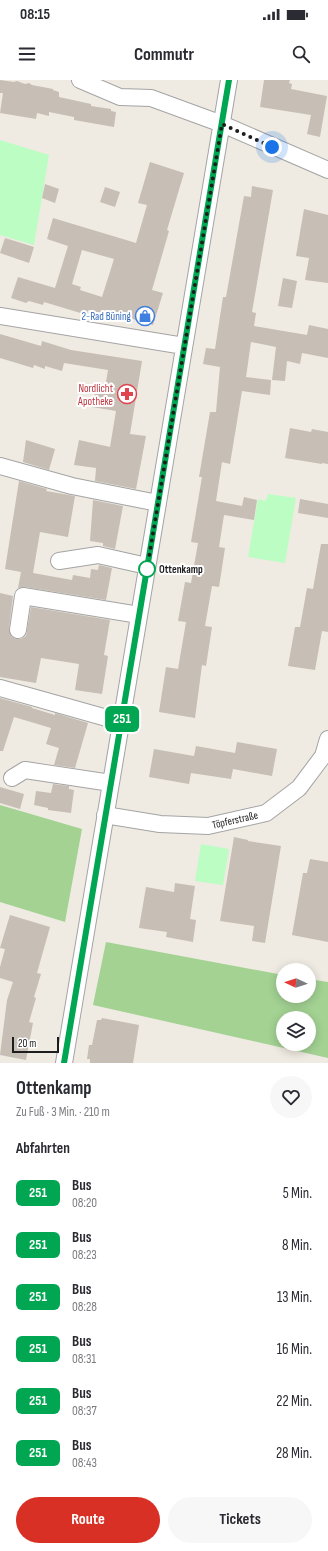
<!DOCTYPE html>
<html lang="de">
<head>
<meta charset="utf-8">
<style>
  body { margin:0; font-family:"Sofia Sans Condensed",sans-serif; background:#f7f7f7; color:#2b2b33; height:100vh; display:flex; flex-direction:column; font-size:15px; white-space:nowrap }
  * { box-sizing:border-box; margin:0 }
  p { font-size:13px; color:#7c7c81 }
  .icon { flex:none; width:22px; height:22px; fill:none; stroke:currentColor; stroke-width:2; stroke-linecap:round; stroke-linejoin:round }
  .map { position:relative; height:983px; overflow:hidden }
  .details { display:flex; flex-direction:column; background:#fff; flex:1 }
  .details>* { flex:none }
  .badge { padding:0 8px; border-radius:6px; font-size:14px; line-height:26px }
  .needle { width:26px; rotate:274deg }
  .tools { position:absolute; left:276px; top:883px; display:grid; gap:8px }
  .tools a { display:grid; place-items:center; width:40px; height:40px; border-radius:50%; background:#fff; box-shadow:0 2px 10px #0003; font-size:20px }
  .scale { position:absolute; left:12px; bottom:10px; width:47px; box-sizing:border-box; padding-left:4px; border:2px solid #1d1d1d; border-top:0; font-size:11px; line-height:14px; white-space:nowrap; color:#1d1d1d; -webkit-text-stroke:3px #fff; paint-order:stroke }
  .you { position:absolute; width:20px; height:20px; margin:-10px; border:3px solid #fff; border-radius:50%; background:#1a73e8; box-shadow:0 0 0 6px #1a73e833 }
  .map>.badge { position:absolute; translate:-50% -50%; box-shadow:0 0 0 2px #fff }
  h2 { padding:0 16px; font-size:15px; line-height:36px }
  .round { display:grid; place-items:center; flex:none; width:42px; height:42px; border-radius:21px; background:#f7f7f7 }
  .summary { display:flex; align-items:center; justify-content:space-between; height:68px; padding:0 16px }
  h1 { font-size:19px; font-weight:700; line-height:30px }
  .action { display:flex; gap:8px; margin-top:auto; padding:8px 16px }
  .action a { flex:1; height:46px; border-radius:24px; background:#d93025; color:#fff; font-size:16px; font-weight:700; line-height:46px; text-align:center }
  .action a+a { background:#f7f7f7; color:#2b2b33 }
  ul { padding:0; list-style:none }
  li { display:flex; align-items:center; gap:12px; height:52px; padding:0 16px }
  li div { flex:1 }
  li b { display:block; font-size:15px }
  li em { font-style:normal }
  li .badge { min-width:44px; font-weight:700; text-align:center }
  .status { display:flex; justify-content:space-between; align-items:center; height:28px; padding:0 20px; background:#fff; direction:ltr }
  .status svg { height:11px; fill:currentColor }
  header { display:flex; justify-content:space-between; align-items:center; height:52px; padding:0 16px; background:#fff; font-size:18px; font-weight:700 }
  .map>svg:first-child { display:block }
  .forest { fill:#a3d293; fill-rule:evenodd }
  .park { fill:#bbfdc3 }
  .building { fill:#c7beb5; fill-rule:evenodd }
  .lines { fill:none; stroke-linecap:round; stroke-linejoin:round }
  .minor-casing { stroke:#a4a4a4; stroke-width:18 }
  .minor { stroke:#fff; stroke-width:16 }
  .line-casing { stroke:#fff; stroke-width:9 }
  .line { stroke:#00a651; stroke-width:6 }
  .walk { stroke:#1d1d1d; stroke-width:4; stroke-dasharray:0 7.2 }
  .stop-dot { fill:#fff; stroke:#00a651; stroke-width:2 }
  .labels { text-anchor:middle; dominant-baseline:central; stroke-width:4; stroke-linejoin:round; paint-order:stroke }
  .shop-label { font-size:11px; fill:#366cbe; stroke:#fff; text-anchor:end }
  .health-label { font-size:11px; fill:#be3a42; stroke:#fff; text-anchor:end }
  .stop-label { font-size:11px; font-weight:bold; fill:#1d1d1d; stroke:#fff; text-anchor:start }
  .street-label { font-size:11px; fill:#1d1d1d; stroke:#fff }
</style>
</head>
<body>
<div class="status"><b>08:15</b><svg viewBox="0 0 49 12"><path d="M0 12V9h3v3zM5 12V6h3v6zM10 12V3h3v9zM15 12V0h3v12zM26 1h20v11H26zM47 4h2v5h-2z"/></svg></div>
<header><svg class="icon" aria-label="menu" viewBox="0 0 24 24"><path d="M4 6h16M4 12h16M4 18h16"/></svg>Commutr<svg class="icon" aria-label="search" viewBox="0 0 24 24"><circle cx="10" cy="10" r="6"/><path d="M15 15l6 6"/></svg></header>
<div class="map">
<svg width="328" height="983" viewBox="0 0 328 983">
  <rect width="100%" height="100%" fill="#efebe2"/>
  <path class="forest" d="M 0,725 L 82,749 L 65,842 L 0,822 Z
    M 106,862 L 283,895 L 283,916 L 309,916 L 309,899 L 328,902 L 328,978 L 93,925 ZM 283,938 L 309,938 L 309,964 L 283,964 Z"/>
  <path class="park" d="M 0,60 L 49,75 L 34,165 L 0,155 Z
    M 268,414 L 296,418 L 285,483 L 248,477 L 258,419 L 266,421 Z
    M 201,764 L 229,769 L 223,805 L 195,801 Z"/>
  <path class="building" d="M 0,0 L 14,2 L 17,1 L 25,4 L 29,3 L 32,5 L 53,9 L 53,10 L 59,12 L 59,17 L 91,24 L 91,26 L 111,29 L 111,31 L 116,32 L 114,47 L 74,40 L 74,37 L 49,32 L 49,36 L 37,33 L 36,39 L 0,33 L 3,13 L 0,13 Z
    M 264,0 L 290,0 L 289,3 L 292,4 L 291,9 L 327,16 L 320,57 L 307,54 L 311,35 L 260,27 Z
    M 150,82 L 184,93 L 167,150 L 169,151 L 152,210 L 163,213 L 153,245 L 126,237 L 124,241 L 88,230 L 87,235 L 44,222 L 43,225 L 29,221 L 26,223 L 11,218 L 18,197 L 55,208 L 68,166 L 47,159 L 53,138 L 136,163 L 147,125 L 138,123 ZM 82,170 L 114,179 L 102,217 L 80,210 L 81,207 L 72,204 Z
    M 45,104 L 59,109 L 55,123 L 42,118 Z
    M 252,106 L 273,110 L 252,232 L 256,233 L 254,246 L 307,255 L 309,245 L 328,249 L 328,278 L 302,273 L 300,284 L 287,281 L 285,301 L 272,300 L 276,267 L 251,262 L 246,297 L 271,300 L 270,315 L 242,311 L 230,384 L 222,382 L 216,421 L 242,426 L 244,417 L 257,420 L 254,440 L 224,435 L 219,467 L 225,468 L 219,507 L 212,506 L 205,546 L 212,547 L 206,586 L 202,585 L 195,638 L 159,632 L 166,587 L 178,589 L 186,542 L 178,541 L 185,502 L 191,503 L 198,463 L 191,462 L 202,397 L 199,397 L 210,332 L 216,332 L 220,287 L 203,284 L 206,268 L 215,269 L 223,217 L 226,217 L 244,116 L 251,117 Z
    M 105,107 L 120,112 L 115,127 L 100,122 Z
    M 304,129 L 328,135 L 328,203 L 305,200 L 309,178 L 296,176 Z
    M 5,158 L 34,167 L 29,183 L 0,173 Z
    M 283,198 L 297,201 L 292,228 L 278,226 Z
    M 0,254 L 41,266 L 42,261 L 71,270 L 142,281 L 130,354 L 146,356 L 136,409 L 95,401 L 96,388 L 74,385 L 79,360 L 110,367 L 116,331 L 92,327 L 95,312 L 104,314 L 108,290 L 64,283 L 62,291 L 45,286 L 45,289 L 34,285 L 33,288 L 0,278 Z
    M 290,348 L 311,352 L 312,349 L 328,352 L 328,384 L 322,383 L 322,384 L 285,378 Z
    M 26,360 L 55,369 L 49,390 L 23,382 Z
    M 19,401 L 47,409 L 46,411 L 75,416 L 68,457 L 40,452 L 33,493 L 72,500 L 73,495 L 90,498 L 91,489 L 98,490 L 99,485 L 112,488 L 106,520 L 25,507 L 18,508 L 21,492 L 5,489 Z
    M 300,419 L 328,424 L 328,438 L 298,433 Z
    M 93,420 L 123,426 L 115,469 L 103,466 L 103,463 L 90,461 Z
    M 321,464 L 328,464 L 328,552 L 322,551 L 315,590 L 288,586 L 295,547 L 300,547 L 307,508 L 313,509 Z
    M 0,513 L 13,516 L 9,549 L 12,557 L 16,559 L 21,559 L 26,556 L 31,527 L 110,540 L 104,575 L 108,576 L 102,614 L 75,610 L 79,584 L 41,578 L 36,603 L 0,597 Z
    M 0,618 L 32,627 L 32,628 L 55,635 L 55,633 L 88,643 L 75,688 L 54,685 L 59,668 L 46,664 L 51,648 L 14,637 L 3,671 L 0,671 Z
    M 237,662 L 277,669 L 272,696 L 233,689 L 231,699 L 191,693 L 189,704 L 149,697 L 154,669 L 194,676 L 196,666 L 235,673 Z
    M 53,704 L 69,706 L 69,709 L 74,710 L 71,733 L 48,730 L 48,728 L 34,725 L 36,711 L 51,713 Z
    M 0,707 L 24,714 L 20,729 L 0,723 Z
    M 234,757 L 248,760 L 248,761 L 281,766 L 265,863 L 252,861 L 254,846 L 220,841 Z
    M 310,779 L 328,782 L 328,862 L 292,855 L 303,793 L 307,793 Z
    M 175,803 L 195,806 L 190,839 L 196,840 L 193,862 L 166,857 L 167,852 L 139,848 L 146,807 L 174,812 Z
    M 10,835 L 50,847 L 37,893 L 41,894 L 34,917 L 36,918 L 29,942 L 33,943 L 26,980 L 0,975 L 7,920 L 13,902 L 0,898 L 0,887 L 5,869 L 0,868 Z
    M 102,938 L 139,945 L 133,983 L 90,983 L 90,979 L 87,979 L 89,965 L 92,965 L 97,940 L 101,940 Z"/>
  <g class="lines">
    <g class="minor-casing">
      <path id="minor" d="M 80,0 L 120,17 L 151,18 L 222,44 L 328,90
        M 0,236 L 184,266
        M 0,386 L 72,406 L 158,423
        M 59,481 L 98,475 L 147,486
        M 18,550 L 23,516 L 139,535
        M 0,608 L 121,642
        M 12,698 L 25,690 L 111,703
        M 105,735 L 160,744 L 208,746 L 266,733 L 299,708 L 323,676 L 328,659
        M 64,983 L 229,0"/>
    </g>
    <use href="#minor" class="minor"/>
  </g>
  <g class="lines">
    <g class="line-casing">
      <path id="line" d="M 64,983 L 229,0"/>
    </g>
    <use href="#line" class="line"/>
    <path class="walk" d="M 147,489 L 222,44 L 272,67"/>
  </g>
  <defs>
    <g id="shop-ring" transform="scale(1)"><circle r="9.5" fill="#fff" stroke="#3f7fe0" stroke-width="1.5"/><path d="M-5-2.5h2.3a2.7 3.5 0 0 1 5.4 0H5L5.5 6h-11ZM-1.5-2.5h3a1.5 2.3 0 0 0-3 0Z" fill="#3f7fe0"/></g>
    <g id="pharmacy-ring" transform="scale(1)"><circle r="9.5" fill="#fff" stroke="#e0444e" stroke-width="1.5"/><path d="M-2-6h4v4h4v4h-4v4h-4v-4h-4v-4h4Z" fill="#e0444e"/></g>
  </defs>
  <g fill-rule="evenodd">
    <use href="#shop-ring" x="145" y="236"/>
    <use href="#pharmacy-ring" x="127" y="314"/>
  </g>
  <circle class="stop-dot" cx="147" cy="489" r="8"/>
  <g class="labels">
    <g class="shop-label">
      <text x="131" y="236">2-Rad Büning</text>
    </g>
    <g class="health-label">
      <text x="113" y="308">Nordlicht<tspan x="113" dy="13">Apotheke</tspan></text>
    </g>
    <g class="stop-label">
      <text x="159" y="489">Ottenkamp</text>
    </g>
    <g class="street-label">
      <text transform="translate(235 740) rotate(-13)">Töpferstraße</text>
    </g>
  </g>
</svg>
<div class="tools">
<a><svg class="needle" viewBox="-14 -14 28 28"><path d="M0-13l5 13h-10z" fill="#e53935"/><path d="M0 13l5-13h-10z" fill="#7c7c81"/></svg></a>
<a><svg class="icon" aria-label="layers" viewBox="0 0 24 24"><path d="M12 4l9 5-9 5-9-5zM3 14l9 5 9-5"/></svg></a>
</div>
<div class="scale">20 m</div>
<div class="you" style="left:272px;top:67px"></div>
<b class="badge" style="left:122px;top:639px;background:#00a651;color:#fff">251</b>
</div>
<section class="details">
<div class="summary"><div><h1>Ottenkamp</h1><p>Zu Fuß · 3 Min. · 210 m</p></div><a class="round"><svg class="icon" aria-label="heart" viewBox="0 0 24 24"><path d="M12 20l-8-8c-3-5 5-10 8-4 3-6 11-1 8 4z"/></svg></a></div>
<h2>Abfahrten</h2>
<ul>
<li><span class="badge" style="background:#00a651;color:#fff">251</span><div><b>Bus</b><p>08:20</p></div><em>5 Min.</em></li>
<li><span class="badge" style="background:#00a651;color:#fff">251</span><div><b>Bus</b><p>08:23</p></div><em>8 Min.</em></li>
<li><span class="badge" style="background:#00a651;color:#fff">251</span><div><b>Bus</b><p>08:28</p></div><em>13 Min.</em></li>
<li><span class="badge" style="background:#00a651;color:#fff">251</span><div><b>Bus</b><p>08:31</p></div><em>16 Min.</em></li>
<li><span class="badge" style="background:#00a651;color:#fff">251</span><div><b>Bus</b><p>08:37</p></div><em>22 Min.</em></li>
<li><span class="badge" style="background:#00a651;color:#fff">251</span><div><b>Bus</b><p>08:43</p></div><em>28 Min.</em></li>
</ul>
<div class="action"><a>Route</a><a>Tickets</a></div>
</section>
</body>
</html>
